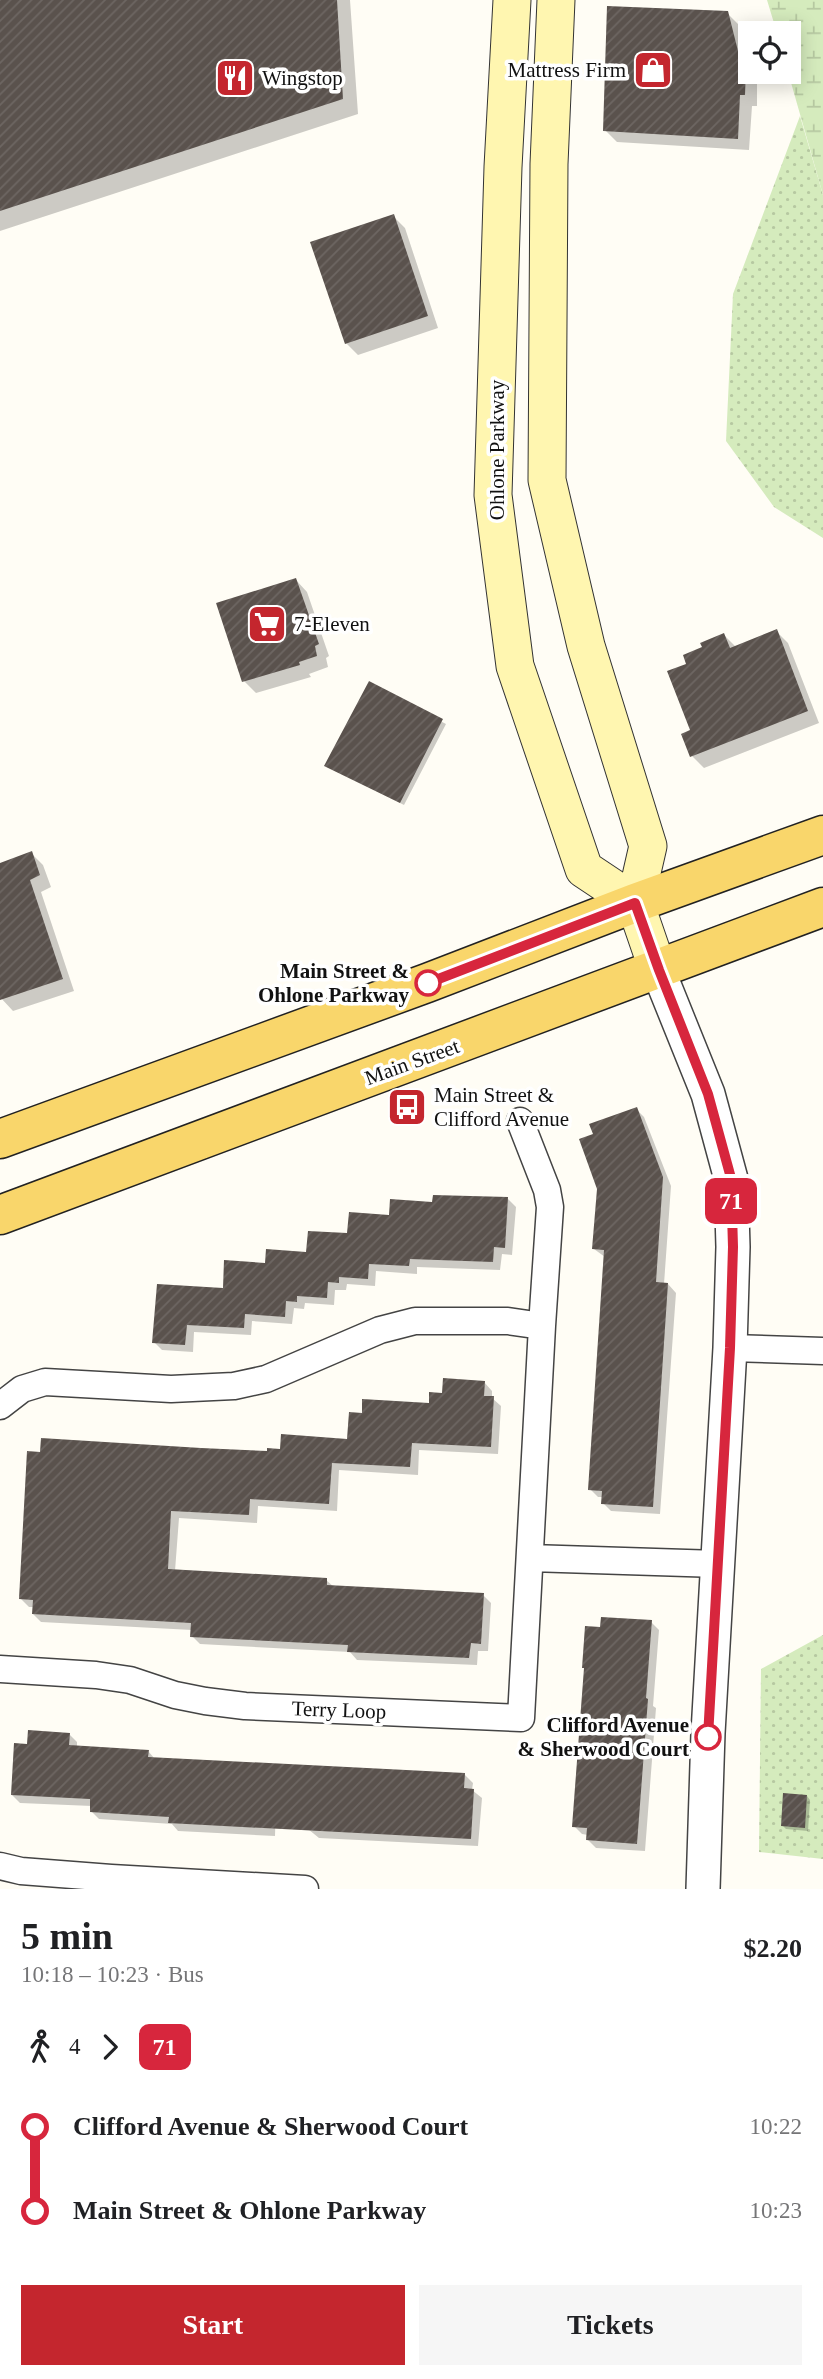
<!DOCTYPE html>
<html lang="en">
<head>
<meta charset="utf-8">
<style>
  body { margin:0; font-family:Georgia,serif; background:#f6f6f6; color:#202124; height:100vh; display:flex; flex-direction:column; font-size:26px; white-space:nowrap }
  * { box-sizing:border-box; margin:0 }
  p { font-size:23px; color:#757577 }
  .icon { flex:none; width:38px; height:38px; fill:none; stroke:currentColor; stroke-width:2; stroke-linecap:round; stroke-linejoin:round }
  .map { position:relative; height:1889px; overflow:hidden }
  .details { display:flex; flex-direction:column; background:#fff; flex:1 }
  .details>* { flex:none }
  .badge { padding:0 14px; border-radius:10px; font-size:24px; line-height:46px }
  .tools { position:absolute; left:738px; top:21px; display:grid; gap:14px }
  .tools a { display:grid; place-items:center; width:63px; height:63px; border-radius:0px; background:#fff; box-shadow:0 4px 18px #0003; font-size:35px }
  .map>.badge { position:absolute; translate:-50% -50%; box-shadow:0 0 0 4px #fff }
  .legs { display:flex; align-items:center; gap:10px; height:77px; padding:0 21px; font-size:23px }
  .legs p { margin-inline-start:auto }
  .summary { display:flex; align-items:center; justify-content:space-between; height:119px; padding:0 21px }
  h1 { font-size:38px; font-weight:600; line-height:52px }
  .primary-button { display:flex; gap:14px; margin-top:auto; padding:14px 21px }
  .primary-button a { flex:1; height:80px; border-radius:0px; background:#c4262e; color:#fff; font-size:28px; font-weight:600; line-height:80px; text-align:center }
  .primary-button a+a { background:#f6f6f6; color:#202124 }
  ul { padding:0 21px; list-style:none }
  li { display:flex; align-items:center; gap:24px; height:84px; font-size:26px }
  li i { display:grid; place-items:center; width:10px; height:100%; margin:0 9px; background:currentColor }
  li i::after { content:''; width:18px; height:18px; margin:-9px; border:5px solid; border-radius:50%; background:#fff }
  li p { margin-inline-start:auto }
  li:first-child i { background:linear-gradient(#0000 50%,currentColor 0) }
  li:last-child i { background:linear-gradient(currentColor 50%,#0000 0) }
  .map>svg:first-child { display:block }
  .grass { fill:url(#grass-dots) }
  .wetland { fill:url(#wetland-marsh) }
  .shadow { fill:#0003 }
  .building { fill:url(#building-hatch) }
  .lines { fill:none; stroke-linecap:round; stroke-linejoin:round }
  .minor-casing { stroke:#444; stroke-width:29 }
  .tertiary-casing { stroke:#444; stroke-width:36 }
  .secondary-casing { stroke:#333; stroke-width:39 }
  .primary-casing { stroke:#222; stroke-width:41 }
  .minor { stroke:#fff; stroke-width:26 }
  .tertiary { stroke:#fff; stroke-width:33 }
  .secondary { stroke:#fff6b0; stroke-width:37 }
  .primary { stroke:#f9d66b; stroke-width:38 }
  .line-1-casing { stroke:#fff; stroke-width:16 }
  .line-1 { stroke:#d7263d; stroke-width:10 }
  .stop-1-dot { fill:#fff; stroke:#d7263d; stroke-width:3.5 }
  .labels { text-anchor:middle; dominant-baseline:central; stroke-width:7; stroke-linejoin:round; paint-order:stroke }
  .poi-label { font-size:21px; fill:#111; stroke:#fff; text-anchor:start }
  .street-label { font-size:21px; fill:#111; stroke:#fff }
  .stop-label { font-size:21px; font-weight:bold; fill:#111; stroke:#fff; text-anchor:end }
</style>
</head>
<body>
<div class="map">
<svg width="823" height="1889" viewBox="0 0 823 1889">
  <defs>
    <pattern id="grass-dots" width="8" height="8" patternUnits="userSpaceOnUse" patternTransform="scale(1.75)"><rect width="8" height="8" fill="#d5ebbd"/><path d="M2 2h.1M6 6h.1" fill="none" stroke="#b6c8a1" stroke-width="1.8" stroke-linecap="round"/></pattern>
    <pattern id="wetland-marsh" width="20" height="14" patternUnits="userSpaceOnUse" patternTransform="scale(1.75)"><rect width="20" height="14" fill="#d5ebbd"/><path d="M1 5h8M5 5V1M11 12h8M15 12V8" fill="none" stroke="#b6c8a1"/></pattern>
    <pattern id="building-hatch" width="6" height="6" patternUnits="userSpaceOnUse" patternTransform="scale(1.75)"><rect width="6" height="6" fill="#5a524d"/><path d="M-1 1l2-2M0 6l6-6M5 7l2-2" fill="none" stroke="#6d6662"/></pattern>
  </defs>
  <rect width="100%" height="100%" fill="#fffdf5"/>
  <path class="grass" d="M 800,116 L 823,195 L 823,538 L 774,507 L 726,441 L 733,294 Z
    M 823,1635 L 823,1859 L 759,1852 L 761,1669 Z"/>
  <path class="wetland" d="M 767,0 L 823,0 L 823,195 L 788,72 L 789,33 L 777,33 Z"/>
  <path class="shadow" d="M 0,0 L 350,0 L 358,114 L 0,231 Z
    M 727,13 L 739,25 L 751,72 L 757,81 L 757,106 L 752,106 L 749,150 L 617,142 L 605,130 Z
    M 393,216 L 405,228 L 438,328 L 358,355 L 346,343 Z
    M 296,580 L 307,592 L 329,656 L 326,658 L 328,667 L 309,674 L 311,677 L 256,693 L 244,681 Z
    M 776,631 L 788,643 L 819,723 L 704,768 L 692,756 L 684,735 L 692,731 L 689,665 L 704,649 L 724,635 L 736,647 Z
    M 369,684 L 446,724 L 404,805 L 327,766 Z
    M 31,853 L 43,865 L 51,887 L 41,892 L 74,991 L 13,1011 L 0,997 L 0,864 Z
    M 636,1109 L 644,1117 L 671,1186 L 664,1284 L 668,1284 L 676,1293 L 660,1514 L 611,1511 L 603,1503 L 603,1497 L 598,1497 L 590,1489 L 605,1257 L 594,1249 L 599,1188 L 595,1135 Z
    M 508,1199 L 516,1207 L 512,1255 L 502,1254 L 500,1270 L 417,1267 L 417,1274 L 376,1271 L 375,1286 L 347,1284 L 346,1290 L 335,1290 L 334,1305 L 305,1303 L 304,1309 L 294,1308 L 292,1324 L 252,1321 L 251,1335 L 194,1332 L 193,1352 L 162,1350 L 154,1342 L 224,1290 L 267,1265 L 308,1253 L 391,1216 L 434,1204 Z
    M 484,1382 L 492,1391 L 492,1398 L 501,1406 L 498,1454 L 419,1450 L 418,1475 L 339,1470 L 337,1511 L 258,1506 L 257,1523 L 179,1518 L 175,1571 L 326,1580 L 334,1587 L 483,1595 L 491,1603 L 488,1651 L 478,1651 L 477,1665 L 357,1660 L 350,1652 L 200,1644 L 192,1636 L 192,1630 L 41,1622 L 33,1614 L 34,1607 L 29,1607 L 21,1599 L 268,1453 L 348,1441 L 363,1414 L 430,1405 L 444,1395 Z
    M 651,1622 L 659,1630 L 653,1706 L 656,1708 L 645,1851 L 596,1848 L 588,1840 L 588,1835 L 582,1834 L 574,1826 Z
    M 69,1734 L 77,1742 L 77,1748 L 148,1751 L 155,1759 L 465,1775 L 473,1783 L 472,1790 L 482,1798 L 478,1846 L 319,1838 L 276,1803 L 275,1836 L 178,1831 L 172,1824 L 99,1819 L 91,1811 L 92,1806 L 20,1803 L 12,1795 L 29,1746 Z
    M 807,1796 L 810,1800 L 808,1831 L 786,1829 L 783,1826 Z"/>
  <path class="building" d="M 0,0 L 337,0 L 343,99 L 0,211 Z
    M 607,6 L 728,11 L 742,67 L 746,68 L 745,95 L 740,95 L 738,139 L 603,131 Z
    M 394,214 L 428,316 L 345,344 L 310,242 Z
    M 296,578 L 319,644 L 315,646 L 317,656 L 299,662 L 300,665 L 242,682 L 216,603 Z
    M 777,629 L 808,711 L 690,757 L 681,734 L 690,730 L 667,671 L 686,664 L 683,655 L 702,647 L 700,643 L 724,633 L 730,648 Z
    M 369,681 L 443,719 L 400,803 L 324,766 Z
    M 32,851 L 40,875 L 30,880 L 63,979 L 0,1000 L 0,863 Z
    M 637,1107 L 663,1177 L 656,1282 L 668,1283 L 653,1507 L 601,1504 L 602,1491 L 588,1490 L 604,1250 L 592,1249 L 597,1189 L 579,1139 L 593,1134 L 589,1124 Z
    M 433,1195 L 508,1197 L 505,1248 L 494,1247 L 493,1262 L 410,1259 L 409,1266 L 369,1264 L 368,1279 L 339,1277 L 339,1283 L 328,1282 L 327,1298 L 297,1296 L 297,1302 L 286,1301 L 285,1317 L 245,1314 L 244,1328 L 187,1325 L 185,1345 L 152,1343 L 157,1284 L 223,1288 L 224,1260 L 265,1263 L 266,1249 L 306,1252 L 308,1231 L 347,1233 L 349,1212 L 389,1215 L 390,1199 L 432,1202 Z
    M 443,1378 L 485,1381 L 484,1396 L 494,1396 L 491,1447 L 412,1443 L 410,1467 L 332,1463 L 329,1504 L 250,1499 L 249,1515 L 171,1511 L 168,1569 L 327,1578 L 327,1585 L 484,1593 L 481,1644 L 471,1643 L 469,1658 L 347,1652 L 348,1645 L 190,1637 L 191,1623 L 32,1614 L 33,1600 L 19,1599 L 27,1451 L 40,1452 L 41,1438 L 201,1448 L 267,1451 L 267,1448 L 280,1449 L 281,1434 L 347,1439 L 349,1412 L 362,1413 L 362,1399 L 429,1403 L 429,1392 L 442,1393 Z
    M 601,1617 L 652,1620 L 646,1698 L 648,1699 L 637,1844 L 586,1840 L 587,1828 L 572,1827 L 584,1668 L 582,1668 L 585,1626 L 600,1627 Z
    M 28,1730 L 70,1733 L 69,1745 L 149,1750 L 148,1757 L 465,1773 L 464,1788 L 474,1789 L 471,1839 L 168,1823 L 169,1817 L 90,1812 L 90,1799 L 11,1795 L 14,1743 L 27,1744 Z
    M 783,1793 L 807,1795 L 805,1828 L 781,1826 Z"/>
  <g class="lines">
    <g class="minor-casing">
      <path id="minor" d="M 520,1121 L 547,1190 L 550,1207 L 542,1326
        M 730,1348 L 823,1351
        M 0,1406 L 22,1389 L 45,1382 L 171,1389 L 234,1386 L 266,1379 L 380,1330 L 415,1321 L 508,1321 L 542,1326 L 521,1718 L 245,1706 L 205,1701 L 175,1695 L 130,1680 L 96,1675 L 0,1669
        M 530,1558 L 718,1564
        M 0,1866 L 21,1871 L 111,1878 L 305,1889"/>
    </g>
    <g class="tertiary-casing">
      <path id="tertiary" d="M 658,970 L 708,1094 L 731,1179 L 733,1247 L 730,1348 L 708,1733 L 703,1889"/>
    </g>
    <g class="secondary-casing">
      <path id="secondary" d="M 512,0 L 503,167 L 493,495 L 515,666 L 584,869 L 635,903
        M 556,0 L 549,164 L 547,480 L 586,646 L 648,846 L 635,903 L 658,970"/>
    </g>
    <g class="primary-casing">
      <path id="primary" d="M 0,1139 L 427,983 L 635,903 L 823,835
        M 0,1215 L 823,907"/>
    </g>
    <use href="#minor" class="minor"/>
    <use href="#tertiary" class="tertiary"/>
    <use href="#secondary" class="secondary"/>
    <use href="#primary" class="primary"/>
  </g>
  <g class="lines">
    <g class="line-1-casing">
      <path id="line-1" d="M 428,983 L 635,903 L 659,970 L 708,1094 L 731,1178 L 733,1247 L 730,1348 L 708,1737"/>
    </g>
    <use href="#line-1" class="line-1"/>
  </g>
  <defs>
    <g id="shop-square" transform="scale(2.0125)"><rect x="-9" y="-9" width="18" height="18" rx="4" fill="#c4262e" stroke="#fff"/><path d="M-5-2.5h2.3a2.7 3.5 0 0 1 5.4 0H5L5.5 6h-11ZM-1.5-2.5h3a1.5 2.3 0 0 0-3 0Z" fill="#fff"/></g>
    <g id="restaurant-square" transform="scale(2.0125)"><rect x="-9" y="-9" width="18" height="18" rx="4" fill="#c4262e" stroke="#fff"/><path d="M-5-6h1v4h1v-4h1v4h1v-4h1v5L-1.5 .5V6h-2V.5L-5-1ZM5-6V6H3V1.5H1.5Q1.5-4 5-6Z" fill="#fff"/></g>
    <g id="supermarket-square" transform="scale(2.0125)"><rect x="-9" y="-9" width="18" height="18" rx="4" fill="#c4262e" stroke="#fff"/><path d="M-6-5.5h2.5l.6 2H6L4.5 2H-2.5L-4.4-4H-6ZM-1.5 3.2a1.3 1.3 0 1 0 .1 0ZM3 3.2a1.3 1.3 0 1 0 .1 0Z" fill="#fff"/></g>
    <g id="bus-square" transform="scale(2.0125)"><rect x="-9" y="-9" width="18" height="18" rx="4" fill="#c4262e" stroke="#fff"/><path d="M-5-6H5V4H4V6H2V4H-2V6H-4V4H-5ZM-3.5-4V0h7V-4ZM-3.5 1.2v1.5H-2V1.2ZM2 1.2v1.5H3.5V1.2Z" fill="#fff"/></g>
  </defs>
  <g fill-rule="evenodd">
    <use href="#shop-square" x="653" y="70"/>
    <use href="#restaurant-square" x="235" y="78"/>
    <use href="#supermarket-square" x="267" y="624"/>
    <use href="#bus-square" x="407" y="1107"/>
  </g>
  <g class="stop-1-dot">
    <circle cx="428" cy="983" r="12"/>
    <circle cx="708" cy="1737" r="12"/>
  </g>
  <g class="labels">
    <g class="poi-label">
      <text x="626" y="70" text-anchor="end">Mattress Firm</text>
      <text x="262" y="78">Wingstop</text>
      <text x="294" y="624">7-Eleven</text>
      <text x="434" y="1095">Main Street &amp;<tspan x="434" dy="24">Clifford Avenue</tspan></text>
    </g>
    <g class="street-label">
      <text transform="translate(497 450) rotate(-90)">Ohlone Parkway</text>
      <text transform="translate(412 1062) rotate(-20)">Main Street</text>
      <text transform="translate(339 1710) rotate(2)">Terry Loop</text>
    </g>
    <g class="stop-label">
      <text x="409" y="971">Main Street &amp;<tspan x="409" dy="24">Ohlone Parkway</tspan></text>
      <text x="689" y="1725">Clifford Avenue<tspan x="689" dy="24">&amp; Sherwood Court</tspan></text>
    </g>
  </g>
</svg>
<div class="tools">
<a><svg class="icon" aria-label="locate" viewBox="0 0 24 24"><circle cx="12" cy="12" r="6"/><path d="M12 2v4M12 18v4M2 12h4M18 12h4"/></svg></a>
</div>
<b class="badge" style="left:731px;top:1201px;background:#d7263d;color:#fff">71</b>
</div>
<section class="details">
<div class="summary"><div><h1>5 min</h1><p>10:18 – 10:23 · Bus</p></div><b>$2.20</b></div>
<div class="legs"><svg class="icon" aria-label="walk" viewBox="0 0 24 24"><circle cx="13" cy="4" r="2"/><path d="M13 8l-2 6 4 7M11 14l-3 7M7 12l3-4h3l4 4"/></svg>4<svg class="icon" aria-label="forward" viewBox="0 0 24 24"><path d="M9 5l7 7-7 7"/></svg><b class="badge" style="background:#d7263d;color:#fff">71</b></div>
<ul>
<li><i style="color:#d7263d"></i><b>Clifford Avenue &amp; Sherwood Court</b><p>10:22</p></li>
<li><i style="color:#d7263d"></i><b>Main Street &amp; Ohlone Parkway</b><p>10:23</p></li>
</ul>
<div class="primary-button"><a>Start</a><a>Tickets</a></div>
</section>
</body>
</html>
